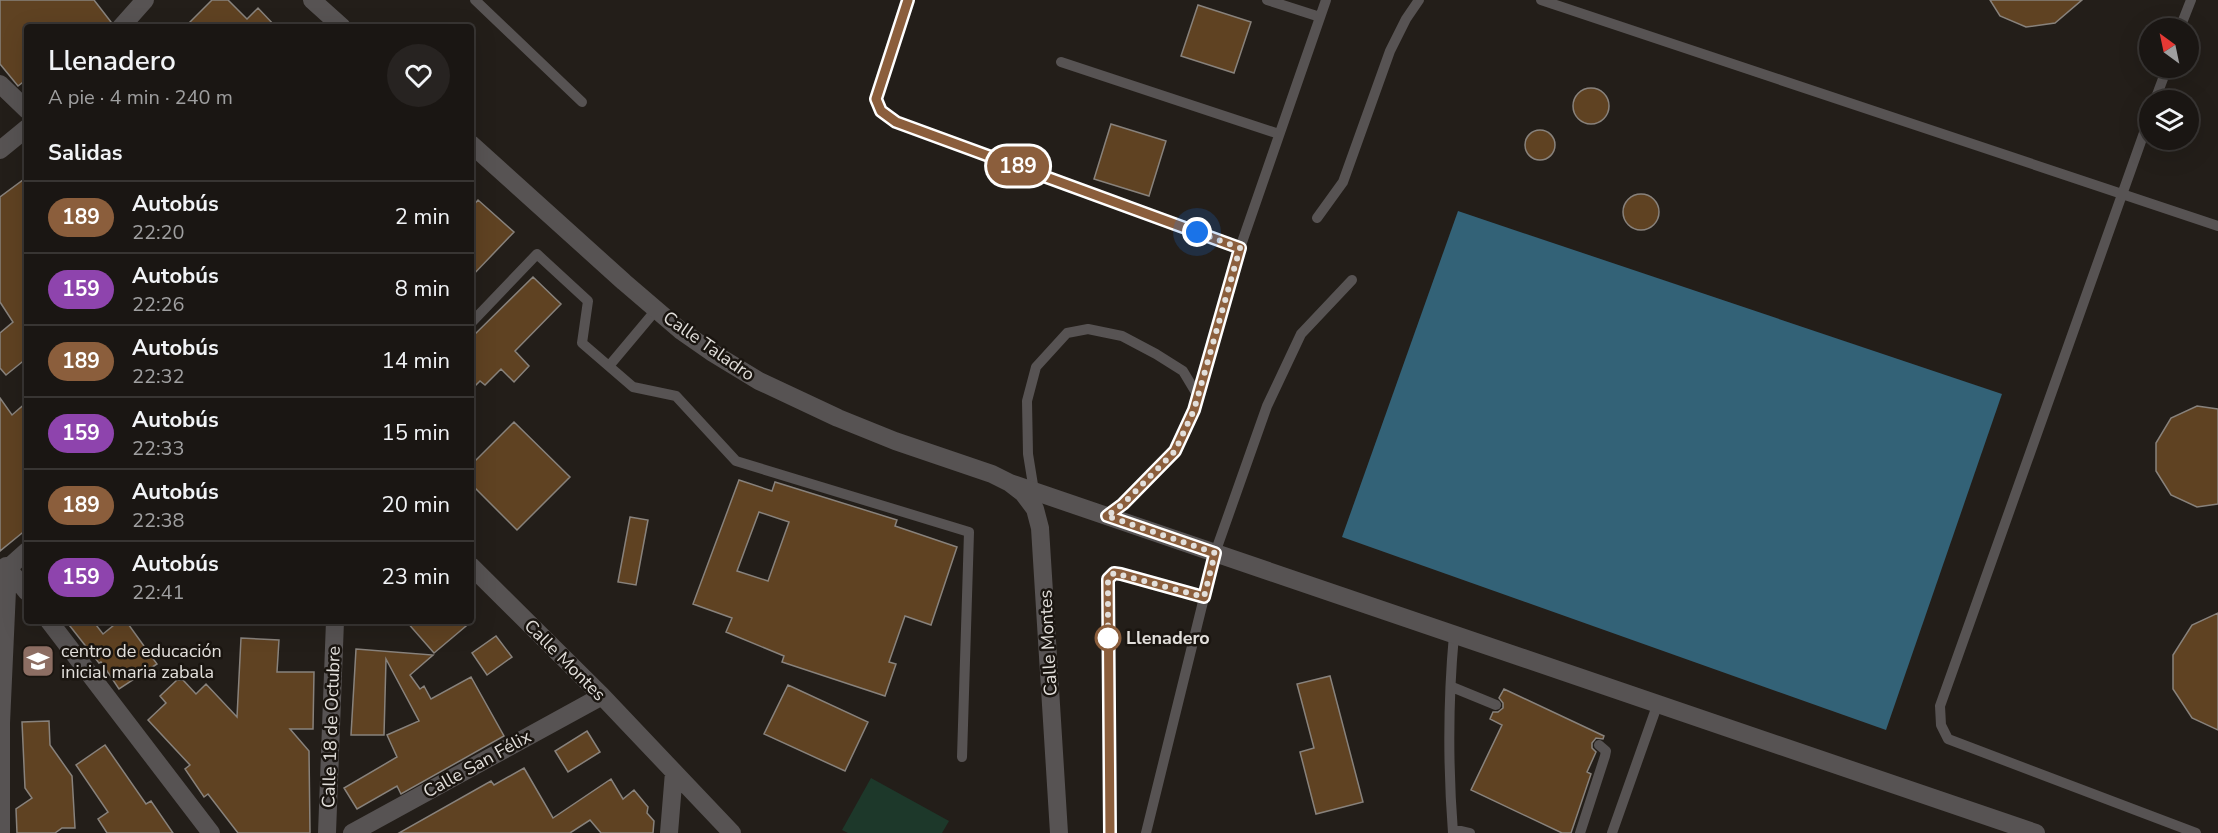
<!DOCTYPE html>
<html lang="es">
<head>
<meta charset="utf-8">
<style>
  body { margin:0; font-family:"Nunito Sans",sans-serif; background:#272321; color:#f1f3f6; height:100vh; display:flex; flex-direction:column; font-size:22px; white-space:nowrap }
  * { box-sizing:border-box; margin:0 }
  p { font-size:20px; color:#9f9fa0 }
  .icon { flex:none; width:33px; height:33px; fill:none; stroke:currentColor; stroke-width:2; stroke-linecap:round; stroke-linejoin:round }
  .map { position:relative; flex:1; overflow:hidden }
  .details { position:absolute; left:24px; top:24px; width:450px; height:600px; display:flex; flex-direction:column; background:#1a1613; border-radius:6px; box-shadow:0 6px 24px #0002,0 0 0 2px #383533 }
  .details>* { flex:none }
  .badge { padding:0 12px; border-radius:20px; font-size:21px; line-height:39px }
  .needle { width:39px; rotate:327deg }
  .tools { position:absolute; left:2139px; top:18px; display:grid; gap:12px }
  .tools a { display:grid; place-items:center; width:60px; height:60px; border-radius:50%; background:#1a1613; box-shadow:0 6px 24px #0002,0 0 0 2px #383533; font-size:30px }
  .you { position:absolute; width:30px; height:30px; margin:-15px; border:4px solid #fff; border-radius:50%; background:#1a73e8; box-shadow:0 0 0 9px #1a73e833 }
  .map>.badge { position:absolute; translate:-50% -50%; box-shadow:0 0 0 3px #fff }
  h2 { padding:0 24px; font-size:22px; line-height:54px }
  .round { display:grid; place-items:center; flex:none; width:63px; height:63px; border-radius:32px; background:#272321 }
  .headline { display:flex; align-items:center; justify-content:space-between; height:102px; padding:0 24px }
  h1 { font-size:28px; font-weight:600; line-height:45px }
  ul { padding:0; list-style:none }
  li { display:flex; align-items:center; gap:18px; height:72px; padding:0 24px; border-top:2px solid #383533 }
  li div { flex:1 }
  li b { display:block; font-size:22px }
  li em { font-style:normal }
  li .badge { min-width:66px; font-weight:700; text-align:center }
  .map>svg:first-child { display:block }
  .green { fill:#1d382a }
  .water { fill:#336277 }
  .building { fill:#5f4222; stroke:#88827c; stroke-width:1.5; fill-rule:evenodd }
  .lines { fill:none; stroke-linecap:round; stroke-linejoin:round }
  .lane { stroke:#575353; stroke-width:10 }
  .street { stroke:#575353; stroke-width:18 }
  .line-casing { stroke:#fff; stroke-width:14 }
  .line { stroke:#8b5e3c; stroke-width:9 }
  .walk { stroke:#e2dfdb; stroke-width:6; stroke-dasharray:0 10.8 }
  .stop-dot { fill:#fff; stroke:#8b5e3c; stroke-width:3 }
  .labels { text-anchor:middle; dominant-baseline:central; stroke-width:5; stroke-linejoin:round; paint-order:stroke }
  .street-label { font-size:18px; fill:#e2dfdb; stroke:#1a1510 }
  .stop-label { font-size:18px; font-weight:bold; fill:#e2dfdb; stroke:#1a1510; text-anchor:start }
  .poi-label { font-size:18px; fill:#e2dfdb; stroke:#1a1510; text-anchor:start }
</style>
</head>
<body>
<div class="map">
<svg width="2218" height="833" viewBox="0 0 2218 833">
  <rect width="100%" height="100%" fill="#231e19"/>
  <path class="green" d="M 871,778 L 949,821 L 942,833 L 848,833 L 842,830 Z"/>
  <path class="water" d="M 1458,211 L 2002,394 L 1886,730 L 1342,537 Z"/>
  <path class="building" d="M 0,0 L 94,0 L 111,22 L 110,27 L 27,27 L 27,79 L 18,86 L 0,64 Z
    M 212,0 L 228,0 L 247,19 L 258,8 L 276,27 L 185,27 Z
    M 1990,0 L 2082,0 L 2055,23 L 2026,27 L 2000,16 Z
    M 1198,5 L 1251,22 L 1234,73 L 1181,56 Z
    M1573 106a18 18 0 1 1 36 0a18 18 0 1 1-36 0Z
    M 1111,124 L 1166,141 L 1149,196 L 1094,179 Z
    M1525 145a15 15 0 1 1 30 0a15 15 0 1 1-30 0Z
    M 27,177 L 27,358 L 6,375 L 0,368 L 0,333 L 13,322 L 0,302 L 0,197 Z
    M1623 212a18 18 0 1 1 36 0a18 18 0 1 1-36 0Z
    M 478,200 L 514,232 L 471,277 L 471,208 Z
    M 533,277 L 561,304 L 515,351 L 529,366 L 514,382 L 501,369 L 485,385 L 480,381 L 471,390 L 471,338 Z
    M 0,398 L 12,415 L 27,402 L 27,529 L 0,551 Z
    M 2197,406 L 2218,409 L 2218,504 L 2197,507 L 2171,495 L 2156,471 L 2156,443 L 2171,418 Z
    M 514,422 L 570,477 L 517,530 L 471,484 L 471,465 Z
    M 739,480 L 772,491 L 775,482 L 897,520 L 895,526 L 957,547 L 931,625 L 905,616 L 889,662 L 896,664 L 885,696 L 782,662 L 784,656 L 726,632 L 732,618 L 693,604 ZM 759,512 L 789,522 L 768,581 L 737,571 Z
    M 630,517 L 648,520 L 636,585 L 618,582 Z
    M 2218,613 L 2218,730 L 2192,718 L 2173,689 L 2173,655 L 2192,625 Z
    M 66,621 L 93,621 L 103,634 L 119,621 L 126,621 L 157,664 L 119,689 L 101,662 L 99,663 Z
    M 406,621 L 472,621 L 434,653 Z
    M 496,636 L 512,657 L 487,675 L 472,653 Z
    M 241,638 L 279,640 L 277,672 L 314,672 L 313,729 L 290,729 L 309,751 L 310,833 L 238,833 L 208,794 L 204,797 L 185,769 L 190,765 L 148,720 L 166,703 L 160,696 L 177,680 L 183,680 L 196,694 L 206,684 L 237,717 Z
    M 356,649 L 433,655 L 410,675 L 420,689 L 424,686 L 431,699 L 471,677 L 504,736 L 401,794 L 397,786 L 357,809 L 344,788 L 397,757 L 387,735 L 419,721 L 386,659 L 384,735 L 351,735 Z
    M 1330,676 L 1363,802 L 1316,814 L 1300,752 L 1314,748 L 1297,684 Z
    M 788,685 L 868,722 L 845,771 L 764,734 Z
    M 1504,689 L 1604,736 L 1603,739 L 1596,738 L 1592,743 L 1592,748 L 1596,752 L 1587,772 L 1591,774 L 1571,833 L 1562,833 L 1471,790 L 1502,725 L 1490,719 L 1493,712 L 1498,712 L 1503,708 L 1503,703 L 1499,698 Z
    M 49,721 L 50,745 L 72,776 L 75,828 L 62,828 L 55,833 L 17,833 L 16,809 L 32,798 L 25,788 L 22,722 Z
    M 587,731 L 600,752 L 568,772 L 555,751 Z
    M 105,745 L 146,804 L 151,801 L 173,833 L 107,833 L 98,819 L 108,812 L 76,765 Z
    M 524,768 L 553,818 L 611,779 L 623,799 L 634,790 L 648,807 L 647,813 L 654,821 L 653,833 L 601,833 L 590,820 L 570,833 L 399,833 L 491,781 L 494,785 Z"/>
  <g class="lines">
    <path class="lane" d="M 475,0 L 582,102
      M 908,0 L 879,85 C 875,106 879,110 896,122 L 1240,248
      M 1267,0 L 1320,17
      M 1541,0 L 2218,226
      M 2180,28 L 2191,0
      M 1061,62 L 1279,134
      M 2155,100 L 2167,68
      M 2150,116 L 1940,706 L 1941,725 L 1948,739 L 2196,833
      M 1317,218 L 1343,182 L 1390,51 L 1406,19 L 1419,0
      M 471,323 L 537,254 L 588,301 L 582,343 L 633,387 L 676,396 L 736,461 L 969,532 L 962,757
      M 609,366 L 656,310
      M 1034,491 L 1028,454 L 1027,401 L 1036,367 L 1067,333 L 1088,329 L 1122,336 L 1156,354 L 1183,371 L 1198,396
      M 1107,516 L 1123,504 L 1175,451 L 1194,410 L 1240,248 L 1326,0
      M 1452,687 L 1496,705
      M 1453,829 L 1470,833
      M 1110,833 L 1108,579 L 1114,573 L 1121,574 L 1204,597
      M 1146,833 L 1215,553 L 1267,406 L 1301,334 L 1352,280
      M 1453,833 C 1448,768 1448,700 1454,635
      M 1580,833 L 1605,756 L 1606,751 L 1599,745
      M 1612,833 L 1658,703"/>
    <path class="street" d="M 312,0 L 342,27
      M 121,27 L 145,0
      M 0,84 L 27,110
      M 471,144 L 624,282 L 680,330 L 713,353 L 759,381 L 838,418 L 895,441 L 992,474 L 1010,483 L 1023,493 L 1035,509 L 1040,528 L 1059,833
      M 0,150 L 27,128
      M 1010,483 L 2036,833
      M 6,566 L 27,592
      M 471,566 L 602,696 L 732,833
      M 49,621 L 211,833
      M 1,833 L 1,723 L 8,568 L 27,551
      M 327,833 L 335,621
      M 352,833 L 602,696
      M 669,833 L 674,772"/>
  </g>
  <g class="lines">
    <g class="line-casing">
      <path id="line" d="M 908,0 L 876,99 L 881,111 L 896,122 L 1240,248 L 1194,410 L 1175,451 L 1123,504 L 1107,516 L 1215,553 L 1204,597 L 1121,574 L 1114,573 L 1108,579 L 1110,833"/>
    </g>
    <use href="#line" class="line"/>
    <path class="walk" d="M 1108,638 L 1108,648 L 1108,579 L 1114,573 L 1204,597 L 1215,553 L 1107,516 L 1123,504 L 1175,451 L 1194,410 L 1240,248 L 1197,232"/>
  </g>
  <defs>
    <g id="school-square" transform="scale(1.725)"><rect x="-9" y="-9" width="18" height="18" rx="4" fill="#8d6e63" stroke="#1a1510"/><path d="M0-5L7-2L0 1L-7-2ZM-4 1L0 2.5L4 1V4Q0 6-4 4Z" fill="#fff"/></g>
  </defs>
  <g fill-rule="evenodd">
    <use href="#school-square" x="38" y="661"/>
  </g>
  <circle class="stop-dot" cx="1108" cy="638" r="12"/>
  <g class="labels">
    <g class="street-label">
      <text transform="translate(709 346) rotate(35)">Calle Taladro</text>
      <text transform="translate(1048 643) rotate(-93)">Calle Montes</text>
      <text transform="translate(565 660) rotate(45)">Calle Montes</text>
      <text transform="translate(331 727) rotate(-88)">Calle 18 de Octubre</text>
      <text transform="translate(477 764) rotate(-29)">Calle San Félix</text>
    </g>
    <g class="stop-label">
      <text x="1126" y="638">Llenadero</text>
    </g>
    <g class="poi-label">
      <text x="61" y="651">centro de educación<tspan x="61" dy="21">inicial maria zabala</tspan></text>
    </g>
  </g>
</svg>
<div class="tools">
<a><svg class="needle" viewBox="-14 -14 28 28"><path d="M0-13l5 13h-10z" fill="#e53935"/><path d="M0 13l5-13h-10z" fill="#9f9fa0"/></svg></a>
<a><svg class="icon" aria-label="layers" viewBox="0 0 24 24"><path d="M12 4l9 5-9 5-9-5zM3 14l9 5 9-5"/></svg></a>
</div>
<div class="you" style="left:1197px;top:232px"></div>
<b class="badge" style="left:1018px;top:166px;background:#8b5e3c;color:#fff">189</b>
<section class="details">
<div class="headline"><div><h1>Llenadero</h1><p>A pie · 4 min · 240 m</p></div><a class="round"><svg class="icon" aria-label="heart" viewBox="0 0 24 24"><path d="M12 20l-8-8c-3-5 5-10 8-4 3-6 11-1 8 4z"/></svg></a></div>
<h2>Salidas</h2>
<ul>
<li><span class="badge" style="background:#8b5e3c;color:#fff">189</span><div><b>Autobús</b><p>22:20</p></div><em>2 min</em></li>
<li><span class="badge" style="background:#8e44ad;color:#fff">159</span><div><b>Autobús</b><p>22:26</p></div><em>8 min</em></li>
<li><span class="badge" style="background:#8b5e3c;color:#fff">189</span><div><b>Autobús</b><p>22:32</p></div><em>14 min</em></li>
<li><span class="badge" style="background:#8e44ad;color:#fff">159</span><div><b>Autobús</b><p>22:33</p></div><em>15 min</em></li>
<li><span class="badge" style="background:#8b5e3c;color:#fff">189</span><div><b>Autobús</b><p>22:38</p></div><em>20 min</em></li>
<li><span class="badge" style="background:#8e44ad;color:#fff">159</span><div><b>Autobús</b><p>22:41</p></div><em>23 min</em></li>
</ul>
</section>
</div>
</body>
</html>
